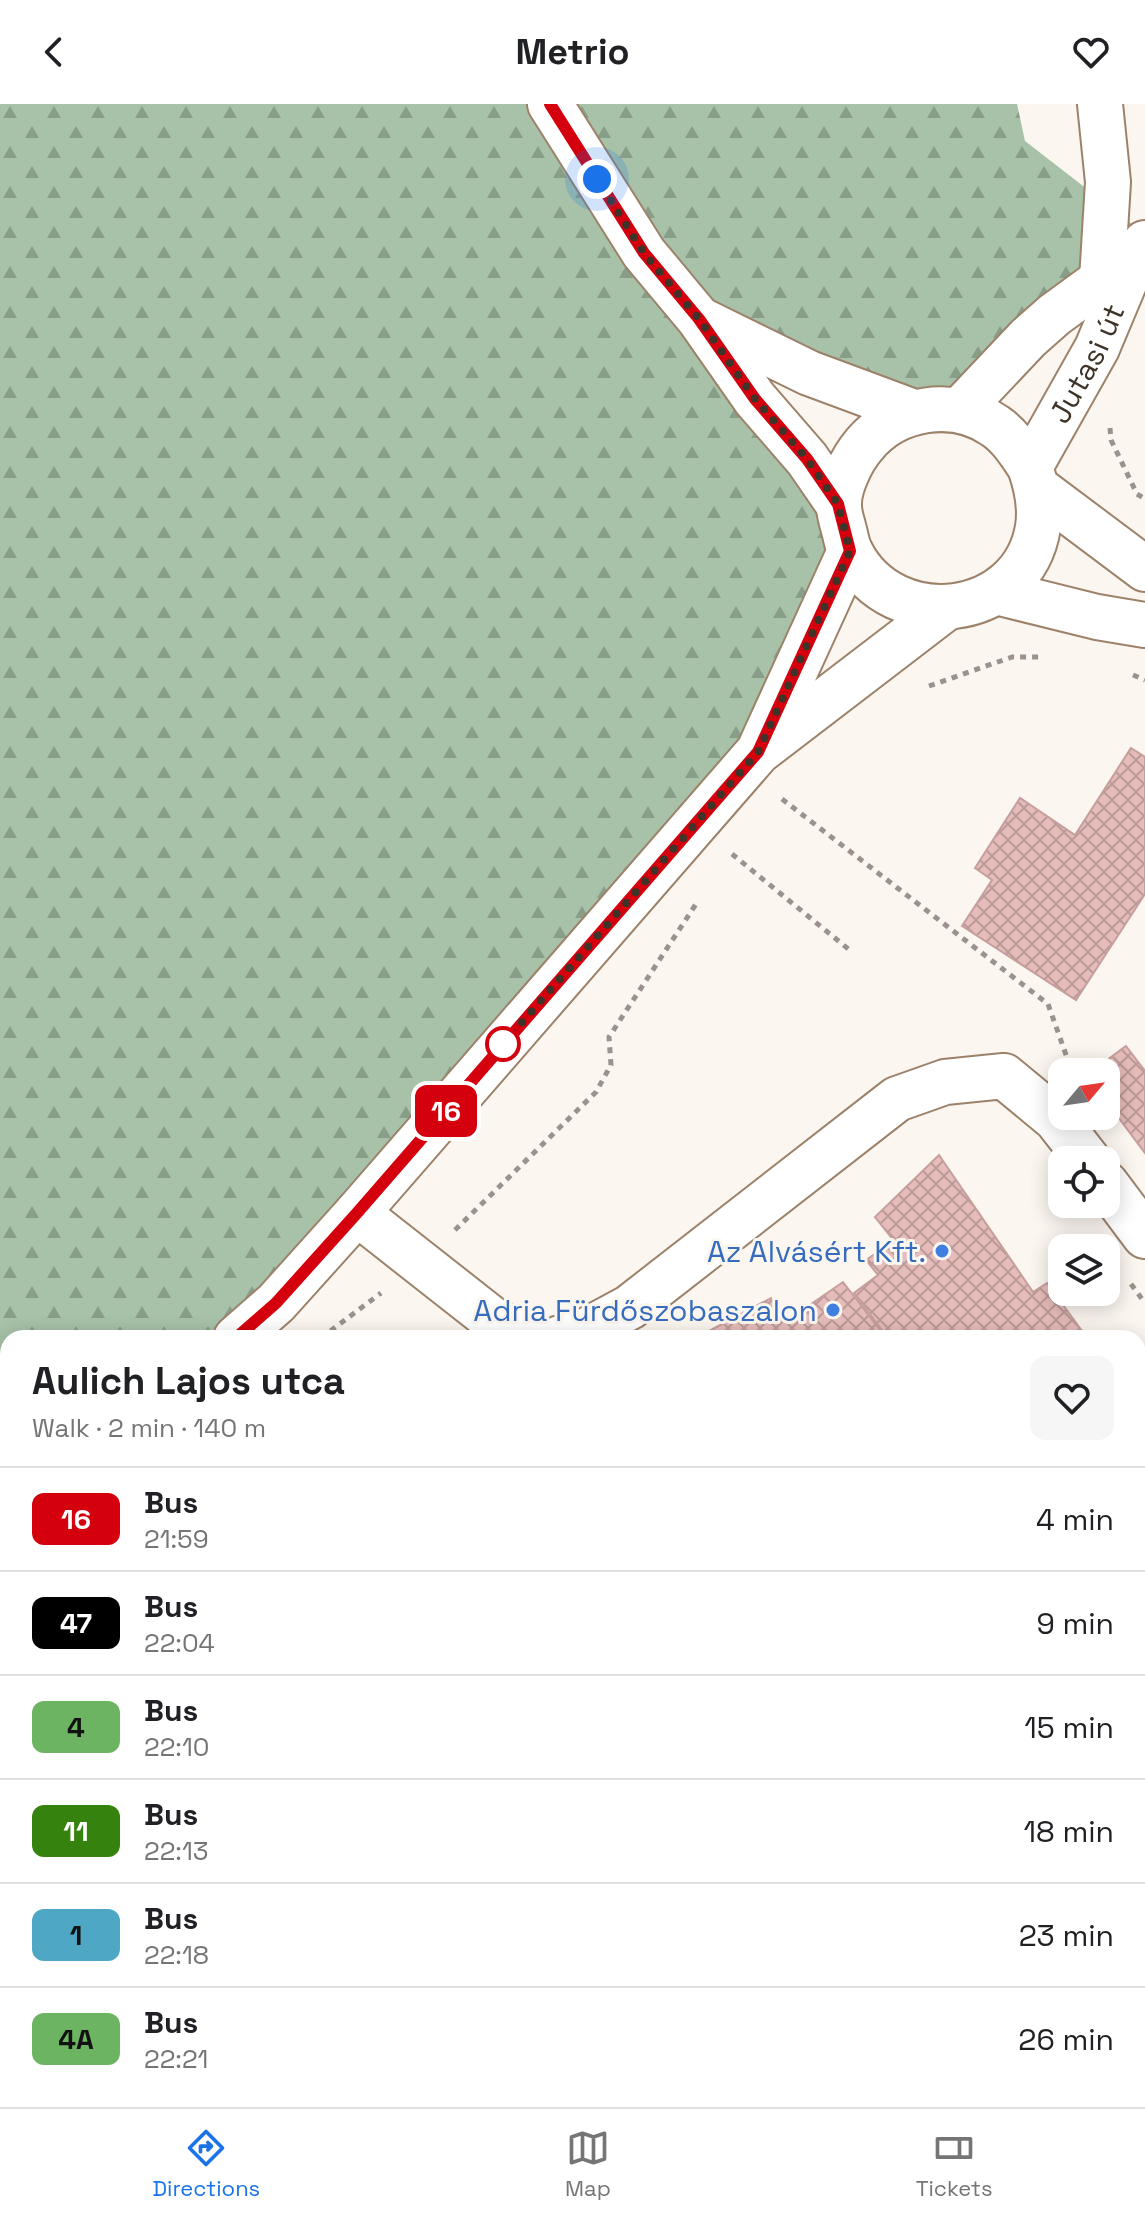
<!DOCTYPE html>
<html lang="en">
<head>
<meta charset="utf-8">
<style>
  body { margin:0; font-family:"Space Grotesk",sans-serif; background:#f6f6f6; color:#202124; height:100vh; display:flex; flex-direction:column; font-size:30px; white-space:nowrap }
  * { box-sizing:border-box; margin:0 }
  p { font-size:26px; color:#757577 }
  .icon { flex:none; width:44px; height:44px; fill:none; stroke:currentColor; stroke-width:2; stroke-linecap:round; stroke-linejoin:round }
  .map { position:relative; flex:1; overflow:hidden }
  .drawer { position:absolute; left:0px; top:1226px; width:1146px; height:778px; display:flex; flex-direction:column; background:#fff; border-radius:24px 24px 0 0; box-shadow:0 4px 20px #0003 }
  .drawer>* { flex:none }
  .badge { padding:0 16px; border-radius:12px; font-size:28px; line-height:52px }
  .needle { width:52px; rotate:61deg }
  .tools { position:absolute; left:1048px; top:954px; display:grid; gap:16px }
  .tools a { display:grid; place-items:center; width:72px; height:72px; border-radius:16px; background:#fff; box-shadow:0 4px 20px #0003; font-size:40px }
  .you { position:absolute; width:40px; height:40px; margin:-20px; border:6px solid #fff; border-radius:50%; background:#1a73e8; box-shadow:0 0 0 12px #1a73e833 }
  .map>.badge { position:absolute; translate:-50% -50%; box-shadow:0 0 0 4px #fff }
  .round { display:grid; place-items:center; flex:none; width:84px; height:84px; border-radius:16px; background:#f6f6f6 }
  .overview { display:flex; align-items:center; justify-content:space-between; height:136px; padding:0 32px }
  h1 { font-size:38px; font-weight:700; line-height:60px }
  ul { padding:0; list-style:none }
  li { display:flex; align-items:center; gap:24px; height:104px; padding:0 32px; border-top:2px solid #e0e0e0 }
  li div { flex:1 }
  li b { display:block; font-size:30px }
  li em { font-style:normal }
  li .badge { min-width:88px; font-weight:700; text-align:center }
  header { display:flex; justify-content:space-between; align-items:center; height:104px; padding:0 32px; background:#fff; font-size:36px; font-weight:700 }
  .menu { display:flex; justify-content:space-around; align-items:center; height:112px; border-top:2px solid #e0e0e0; background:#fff; font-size:22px; color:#757577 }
  .menu a { display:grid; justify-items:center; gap:4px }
  .menu .active { color:#1a73e8 }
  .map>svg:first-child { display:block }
  .forest { fill:url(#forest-firs) }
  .building { fill:url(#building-cross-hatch); stroke:#c69f9c; stroke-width:2 }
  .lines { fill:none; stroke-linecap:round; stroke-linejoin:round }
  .minor-casing { stroke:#9d826a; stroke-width:48 }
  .path { stroke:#9b928a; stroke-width:5; stroke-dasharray:6 6; stroke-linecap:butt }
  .minor { stroke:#fff; stroke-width:44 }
  .line-casing { stroke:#fff; stroke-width:18 }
  .line { stroke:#d5000d; stroke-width:12 }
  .walk { stroke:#3f342a; stroke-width:8; stroke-dasharray:0 14.4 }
  .stop-dot { fill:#fff; stroke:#d5000d; stroke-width:4 }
  .shop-dot { fill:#3f7fe0; stroke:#fcf6f1; stroke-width:3 }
  .labels { text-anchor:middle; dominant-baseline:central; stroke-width:6; stroke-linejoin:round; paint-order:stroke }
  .street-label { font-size:30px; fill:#3f342a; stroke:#fcf6f1 }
  .shop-label { font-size:30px; fill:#366cbe; stroke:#fcf6f1; text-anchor:end }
</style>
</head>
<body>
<header><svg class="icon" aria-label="back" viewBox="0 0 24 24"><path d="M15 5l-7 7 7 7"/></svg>Metrio<svg class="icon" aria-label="heart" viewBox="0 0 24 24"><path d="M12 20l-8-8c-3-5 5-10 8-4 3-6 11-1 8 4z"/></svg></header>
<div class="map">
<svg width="1145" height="2003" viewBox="0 0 1145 2003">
  <defs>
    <pattern id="forest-firs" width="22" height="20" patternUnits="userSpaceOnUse" patternTransform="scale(2)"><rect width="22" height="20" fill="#a7c2a8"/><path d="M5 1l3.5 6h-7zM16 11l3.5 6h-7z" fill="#899e89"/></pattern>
    <pattern id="building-cross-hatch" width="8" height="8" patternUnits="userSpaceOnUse" patternTransform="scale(2)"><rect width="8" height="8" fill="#e5bcb9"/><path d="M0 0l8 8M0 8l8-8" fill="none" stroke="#bb9a97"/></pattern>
  </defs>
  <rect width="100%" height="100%" fill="#fcf6f1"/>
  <path class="forest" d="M 0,0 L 1017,0 L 1025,37 L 1145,130 L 956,300 L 728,223 L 831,405 L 842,449 L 726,691 L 251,1234 L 8,1234 L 8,1431 L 0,1438 Z"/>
  <path class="building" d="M 1131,644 L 1145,653 L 1145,790 L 1076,896 L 962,822 L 992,776 L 975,764 L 1020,694 L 1075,731 Z
    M 1126,942 L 1145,967 L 1145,1049 L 1106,997 L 1106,968 L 1091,968 Z
    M 939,1051 L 1033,1188 L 1047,1179 L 1082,1227 L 1072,1232 L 1074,1234 L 888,1234 L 854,1189 L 878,1171 L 866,1156 L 894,1137 L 875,1113 Z
    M 843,1178 L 886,1234 L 696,1234 L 771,1194 L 785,1218 Z
    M 8,1595 L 8,1740 L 0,1746 L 0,1601 Z
    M 434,1996 L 701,1996 L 692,2003 L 440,2003 Z
    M 711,1996 L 797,1996 L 788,2003 L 716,2003 Z"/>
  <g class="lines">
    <g class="minor-casing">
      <g id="minor">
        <path d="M 550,0 L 644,149 L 699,215 L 755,295 L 807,355 L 838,400"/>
        <path d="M 1100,0 L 1108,78 L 1102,176"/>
        <path d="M 701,216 L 809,269 L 914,308"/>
        <path d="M 960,306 L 1028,234 L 1054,211 L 1136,151"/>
        <path id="s1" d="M 1030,363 C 1020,348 1010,332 995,322 C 954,293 895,303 864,341 C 852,355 838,383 839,402 C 839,410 842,418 844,426 C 846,433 847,442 851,449 C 893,531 1023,517 1038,423 C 1041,402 1037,383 1030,363 L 1097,244 L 1136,151 L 1145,139"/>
        <path d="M 1037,384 L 1145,465"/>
        <path d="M 996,488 L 1097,513 L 1145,521"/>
        <path d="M 761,642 L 850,447"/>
        <path d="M 1106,1080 L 1145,1132"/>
        <path d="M 357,1109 L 493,1216 L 529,1234"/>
        <path d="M 236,1234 L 276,1199 L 357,1109 L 758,648 L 946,504"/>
        <path d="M 560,1234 L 580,1230 L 630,1203 L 897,995 L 945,978 L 1004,972 L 1056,1015 L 1088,1056"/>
        <path d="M 0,1430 L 8,1424"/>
        <path d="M 1138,1462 L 1145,1457"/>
        <path d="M 1138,1955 L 1145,1963"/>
        <path d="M 226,1996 L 231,2003"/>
        <path d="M 1070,2003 L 1080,1996"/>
      </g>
    </g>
    <path class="path" d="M 1110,324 L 1111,336 L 1137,390 L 1145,395
      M 1133,571 L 1145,576
      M 929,582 L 1012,553 L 1042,553
      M 782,695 L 1048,900 L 1070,962
      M 732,750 L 852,848
      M 455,1126 L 596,988 L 611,961 L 609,933 L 696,800
      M 1131,1180 L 1145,1199
      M 321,1234 L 381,1189
      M 0,1493 L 8,1486"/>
    <use href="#minor" class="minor"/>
  </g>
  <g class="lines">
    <g class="line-casing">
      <path id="line" d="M 236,1234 L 276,1199 L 357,1109 L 758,648 L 850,447 L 838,400 L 807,355 L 755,295 L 699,215 L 644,149 L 550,0"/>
    </g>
    <use href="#line" class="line"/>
    <path class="walk" d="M 503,940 L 758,648 L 850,447 L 838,400 L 807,355 L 755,295 L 699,215 L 644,149 L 597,75"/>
  </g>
  <circle class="stop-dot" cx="503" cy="940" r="16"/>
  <g class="shop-dot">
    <circle cx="942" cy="1147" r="8"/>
    <circle cx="833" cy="1206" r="8"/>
  </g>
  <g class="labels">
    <g class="street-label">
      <text stroke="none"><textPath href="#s1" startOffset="742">Jutasi út</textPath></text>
    </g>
    <g class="shop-label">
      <text x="926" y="1147">Az Alvásért Kft.</text>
      <text x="817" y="1206">Adria Fürdőszobaszalon</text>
    </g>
  </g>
</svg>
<div class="tools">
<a><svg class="needle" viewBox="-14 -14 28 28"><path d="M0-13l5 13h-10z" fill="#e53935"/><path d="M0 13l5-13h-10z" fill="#757577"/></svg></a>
<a><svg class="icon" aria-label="locate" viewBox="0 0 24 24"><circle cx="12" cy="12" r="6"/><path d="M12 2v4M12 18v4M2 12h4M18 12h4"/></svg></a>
<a><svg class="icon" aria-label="layers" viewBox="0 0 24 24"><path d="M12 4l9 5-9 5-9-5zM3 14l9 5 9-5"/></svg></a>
</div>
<div class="you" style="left:597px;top:75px"></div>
<b class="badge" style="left:446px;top:1007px;background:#d5000d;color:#fff">16</b>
<section class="drawer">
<div class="overview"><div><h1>Aulich Lajos utca</h1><p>Walk · 2 min · 140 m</p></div><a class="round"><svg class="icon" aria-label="heart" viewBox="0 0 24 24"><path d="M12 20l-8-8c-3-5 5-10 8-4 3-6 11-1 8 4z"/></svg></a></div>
<ul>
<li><span class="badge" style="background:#d5000d;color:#fff">16</span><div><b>Bus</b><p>21:59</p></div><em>4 min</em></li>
<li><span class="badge" style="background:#000;color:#fff">47</span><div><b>Bus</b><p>22:04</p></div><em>9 min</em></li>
<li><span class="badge" style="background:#6cb461;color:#111">4</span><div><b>Bus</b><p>22:10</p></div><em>15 min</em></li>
<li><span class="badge" style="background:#35820e;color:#fff">11</span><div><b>Bus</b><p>22:13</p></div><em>18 min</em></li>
<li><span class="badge" style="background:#4ea7c5;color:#111">1</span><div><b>Bus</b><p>22:18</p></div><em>23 min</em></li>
<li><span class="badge" style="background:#6cb461;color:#111">4A</span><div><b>Bus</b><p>22:21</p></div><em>26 min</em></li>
</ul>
</section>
</div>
<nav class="menu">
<a class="active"><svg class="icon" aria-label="directions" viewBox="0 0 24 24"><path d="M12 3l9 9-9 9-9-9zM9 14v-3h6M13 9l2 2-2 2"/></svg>Directions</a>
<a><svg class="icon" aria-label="map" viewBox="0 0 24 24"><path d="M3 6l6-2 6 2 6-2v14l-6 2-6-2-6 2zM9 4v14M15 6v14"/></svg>Map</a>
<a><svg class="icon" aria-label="tickets" viewBox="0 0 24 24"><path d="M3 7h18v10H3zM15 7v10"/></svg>Tickets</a>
</nav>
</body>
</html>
